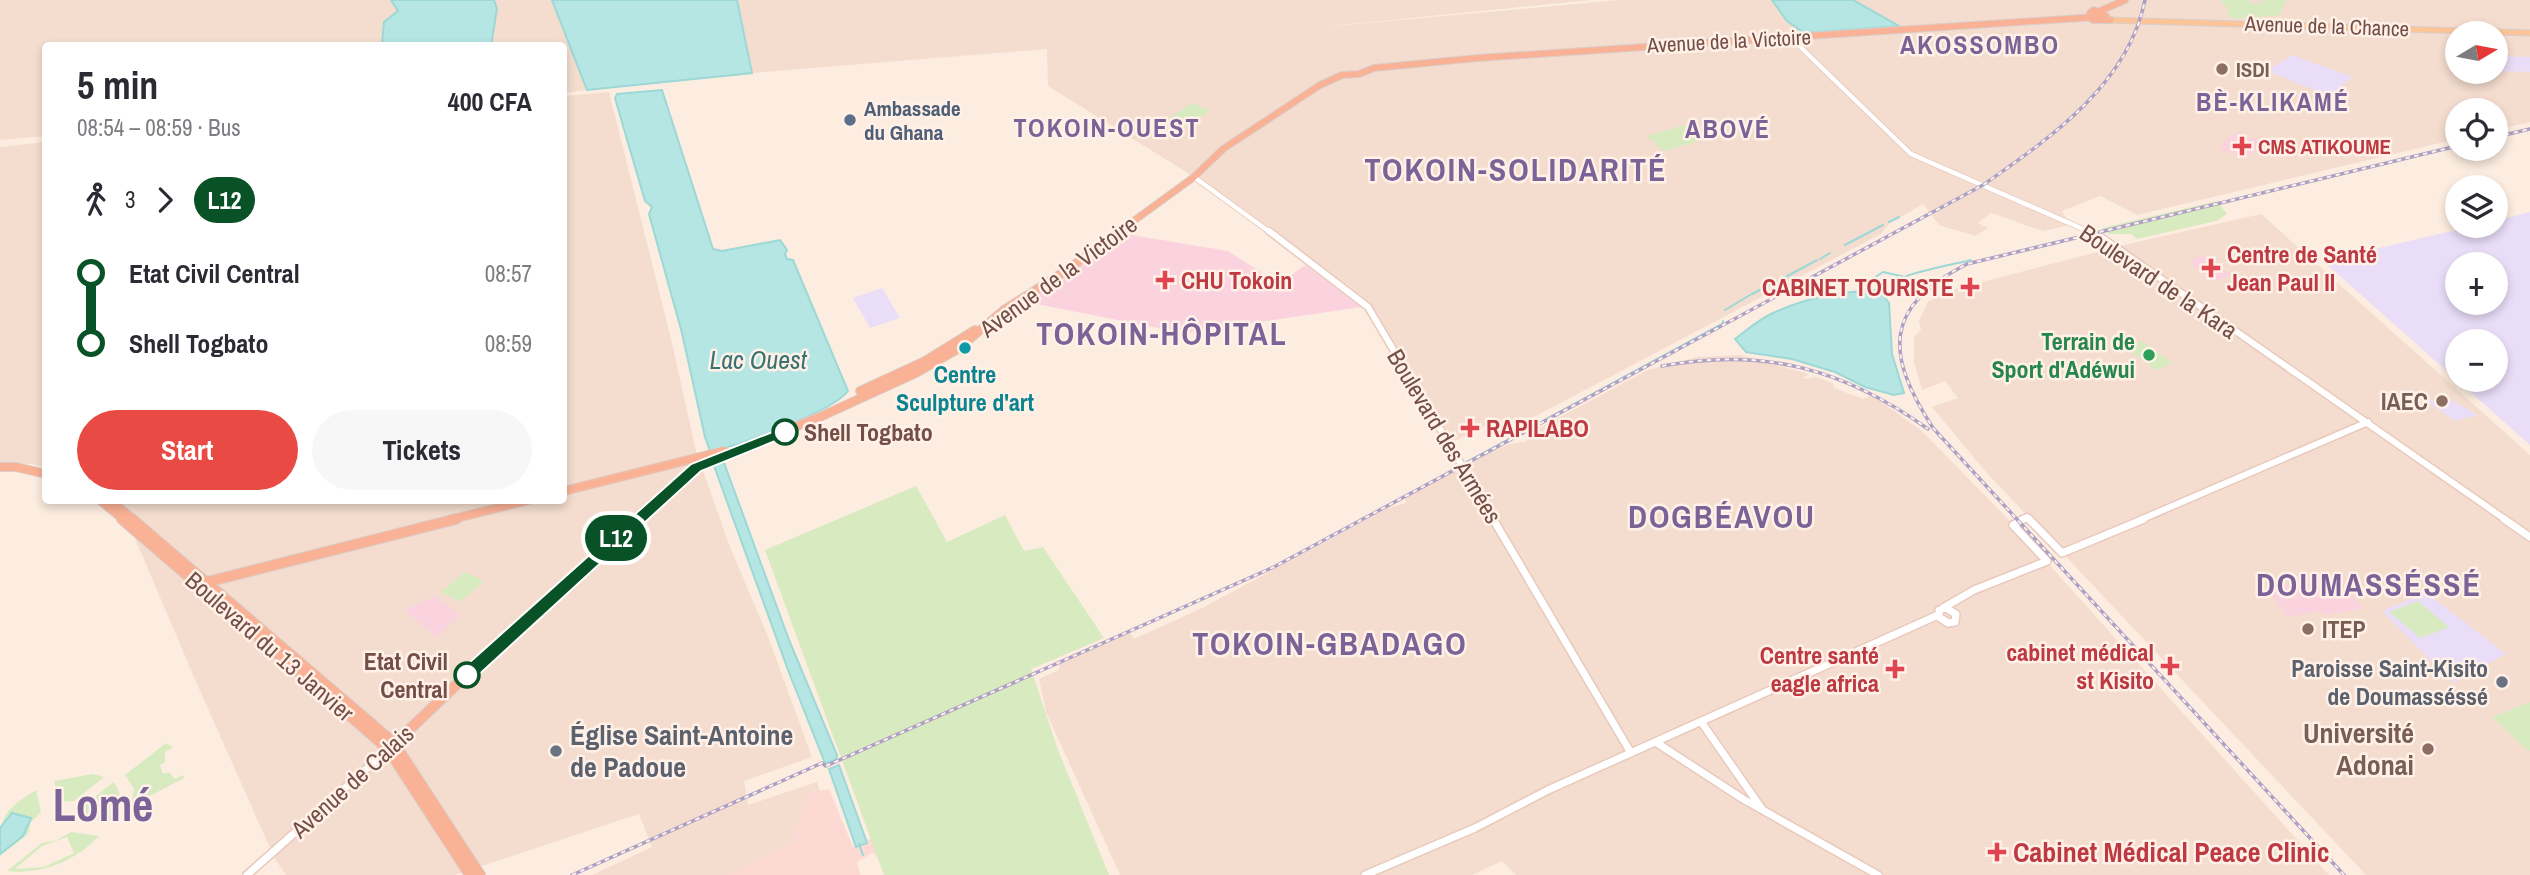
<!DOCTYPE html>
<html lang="en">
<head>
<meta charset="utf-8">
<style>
  body { margin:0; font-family:"Archivo Narrow",sans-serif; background:#f7f7f7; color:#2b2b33; height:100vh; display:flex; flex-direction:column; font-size:26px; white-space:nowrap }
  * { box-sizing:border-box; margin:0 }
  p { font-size:23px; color:#7c7c81 }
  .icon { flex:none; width:38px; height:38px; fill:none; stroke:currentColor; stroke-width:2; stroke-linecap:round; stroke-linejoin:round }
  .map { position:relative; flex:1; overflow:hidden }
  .side { position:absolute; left:42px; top:42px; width:525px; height:462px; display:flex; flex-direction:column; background:#fff; border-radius:7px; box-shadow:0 4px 10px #0003 }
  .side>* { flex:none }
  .badge { padding:0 14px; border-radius:23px; font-size:24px; line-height:46px }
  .needle { width:46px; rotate:80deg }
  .buttons { position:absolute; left:2445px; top:21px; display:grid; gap:14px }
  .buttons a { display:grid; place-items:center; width:63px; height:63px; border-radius:50%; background:#fff; box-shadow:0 4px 10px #0003; font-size:35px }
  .map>.badge { position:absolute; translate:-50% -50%; box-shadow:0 0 0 4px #fff }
  .legs { display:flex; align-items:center; gap:10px; height:77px; padding:0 35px; font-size:23px }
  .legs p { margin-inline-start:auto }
  .summary { display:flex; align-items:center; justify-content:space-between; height:119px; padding:0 35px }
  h1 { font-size:38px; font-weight:800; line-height:52px }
  .action { display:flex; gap:14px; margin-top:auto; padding:14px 35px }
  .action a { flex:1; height:80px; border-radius:42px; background:#e94a43; color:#fff; font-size:28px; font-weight:800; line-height:80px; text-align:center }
  .action a+a { background:#f7f7f7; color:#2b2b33 }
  ul { padding:0 35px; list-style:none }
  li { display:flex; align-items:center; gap:24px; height:70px; font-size:26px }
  li i { display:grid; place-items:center; width:10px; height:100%; margin:0 9px; background:currentColor }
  li i::after { content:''; width:18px; height:18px; margin:-9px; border:5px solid; border-radius:50%; background:#fff }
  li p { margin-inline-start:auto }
  li:first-child i { background:linear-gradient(#0000 50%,currentColor 0) }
  li:last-child i { background:linear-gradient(currentColor 50%,#0000 0) }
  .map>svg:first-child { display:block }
  .residential { fill:#f4ddcf; fill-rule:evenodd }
  .commercial { fill:#fdd9d4 }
  .education { fill:#eaddf8; fill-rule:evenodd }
  .medical { fill:#fbd3df }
  .green { fill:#d8eabf; fill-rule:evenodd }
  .water { fill:#b5e6e4; stroke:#9bd8d6; stroke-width:2 }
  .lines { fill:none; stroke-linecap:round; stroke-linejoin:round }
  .stream { stroke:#9bd8d6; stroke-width:2 }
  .secondary-far2-casing { stroke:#e8c9bc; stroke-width:6 }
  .secondary-far1-casing { stroke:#e8c9bc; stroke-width:9 }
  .secondary-casing { stroke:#e8c9bc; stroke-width:10 }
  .primary-casing { stroke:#d8cecb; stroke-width:7 }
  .trunk-far2-casing { stroke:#d8cecb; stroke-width:8 }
  .trunk-far1-casing { stroke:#d8cecb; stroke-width:10 }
  .trunk-casing { stroke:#d8cecb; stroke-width:12 }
  .secondary-far2 { stroke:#fff; stroke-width:4.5 }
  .secondary-far1 { stroke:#fff; stroke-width:6 }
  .secondary { stroke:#fff; stroke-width:7 }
  .primary { stroke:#fdc597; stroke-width:5 }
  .trunk-far2 { stroke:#fab296; stroke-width:6 }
  .trunk-far1 { stroke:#fab296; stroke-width:8 }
  .trunk { stroke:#fab296; stroke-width:10 }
  .rail-casing { stroke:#ada0c5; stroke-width:3.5 }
  .rail { stroke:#fff1e7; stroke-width:2; stroke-dasharray:4.5; stroke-linecap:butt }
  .line-1 { fill:#095228; stroke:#fff; stroke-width:2 }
  .education-dot { fill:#8d6e63; stroke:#fff1e7; stroke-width:2.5 }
  .service-dot { fill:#5c6f8a; stroke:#fff1e7; stroke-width:2.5 }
  .health-dot { fill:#e0444e; stroke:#fff1e7; stroke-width:2.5 }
  .culture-dot { fill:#0f9aa8; stroke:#fff1e7; stroke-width:2.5 }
  .leisure-dot { fill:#2e9e5b; stroke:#fff1e7; stroke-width:2.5 }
  .stop-1-dot { fill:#fff; stroke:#095228; stroke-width:3.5 }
  .worship-dot { fill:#6b7280; stroke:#fff1e7; stroke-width:2.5 }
  .labels { text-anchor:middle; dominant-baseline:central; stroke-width:5; stroke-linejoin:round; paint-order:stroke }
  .far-street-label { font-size:21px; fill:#744f47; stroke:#fff1e7 }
  .far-education-label { font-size:21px; font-weight:bold; fill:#785e54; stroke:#fff1e7; text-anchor:start }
  .far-service-label { font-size:21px; font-weight:bold; fill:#4e5e75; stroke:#fff1e7; text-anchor:start }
  .far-health-label { font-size:21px; font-weight:bold; fill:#be3a42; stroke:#fff1e7; text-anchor:start }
  .health-label { font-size:24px; font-weight:bold; fill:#be3a42; stroke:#fff1e7; text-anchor:start }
  .street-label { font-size:24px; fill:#744f47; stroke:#fff1e7 }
  .leisure-label { font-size:24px; font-weight:bold; fill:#27864d; stroke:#fff1e7; text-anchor:end }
  .culture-label { font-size:24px; font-weight:bold; fill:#0d838f; stroke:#fff1e7 }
  .education-label { font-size:24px; font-weight:bold; fill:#785e54; stroke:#fff1e7; text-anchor:end }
  .stop-label { font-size:24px; font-weight:bold; fill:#744f47; stroke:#fff1e7; text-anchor:start }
  .worship-label { font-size:24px; font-weight:bold; fill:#5b616d; stroke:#fff1e7; text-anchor:end }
  .far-district-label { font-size:26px; font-weight:bold; letter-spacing:2px; fill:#7c6397; stroke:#fff1e7 }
  .water-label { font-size:26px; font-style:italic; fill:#387372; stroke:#fff1e7 }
  .near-education-label { font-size:28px; font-weight:bold; fill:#785e54; stroke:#fff1e7; text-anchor:end }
  .near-worship-label { font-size:28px; font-weight:bold; fill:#5b616d; stroke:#fff1e7; text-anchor:start }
  .near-health-label { font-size:28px; font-weight:bold; fill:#be3a42; stroke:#fff1e7; text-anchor:start }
  .district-label { font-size:32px; font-weight:bold; letter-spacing:2px; fill:#7c6397; stroke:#fff1e7 }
  .near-town-label { font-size:46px; font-weight:bold; fill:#7c6397; stroke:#fff1e7 }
</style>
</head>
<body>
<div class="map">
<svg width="2530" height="875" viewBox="0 0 2530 875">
  <rect width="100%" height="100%" fill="#fdede0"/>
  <path class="residential" d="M 0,0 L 391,0 L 398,11 L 384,22 L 382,44 L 378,45 L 46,46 L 45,136 L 0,140 Z
    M 494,0 L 552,0 L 587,90 L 564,93 L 564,46 L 491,46 L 497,9 Z
    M 737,0 L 1592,0 L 1322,27 L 1619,0 L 2530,0 L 2530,122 L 2496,130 L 2496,110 L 2457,110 L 2457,139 L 2137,215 L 2100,196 L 2062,211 L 2070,225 L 2043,231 L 1991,213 L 1978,223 L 1988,228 L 1975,236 L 1939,225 L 1923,204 L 1889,224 L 1881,234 L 1532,418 L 1496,420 L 1453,442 L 1375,311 L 1362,297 L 1186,172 L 1048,86 L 1047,49 L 752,73 ZM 2457,33 L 2496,33 L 2496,72 L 2457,72 Z
    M 609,92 L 672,343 L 696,451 L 730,547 L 767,634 L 812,757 L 744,781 L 748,805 L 817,782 L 846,875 L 592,875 L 652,847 L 639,814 L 455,875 L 286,875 L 275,859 L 197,684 L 119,501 L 564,500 L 564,96 Z
    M 45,142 L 45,468 L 33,464 L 0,463 L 0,147 Z
    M 2261,214 L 2530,455 L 2530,875 L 2366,875 L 1985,471 L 1932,407 L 1958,398 L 1945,381 L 1922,390 L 1914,362 L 1914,337 L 1921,330 L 1919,321 L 1928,302 L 1941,294 L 1932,295 L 2128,244 Z
    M 1741,355 L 1809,374 L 1803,379 L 1816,377 L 1833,383 L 1834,388 L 1863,399 L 1872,395 L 1922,431 L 2007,518 L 2329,875 L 1516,875 L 1502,861 L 1472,875 L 1120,875 L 1046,712 L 1039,679 L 1059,670 L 1059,662 L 1130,633 L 1134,639 L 1204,607 L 1388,508 L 1406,503 L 1405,498 L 1457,466 L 1510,444 L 1525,442 L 1539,428 L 1648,370 L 1697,357 Z"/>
  <path class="commercial" d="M 829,789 L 853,847 L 950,801 L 881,860 L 872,853 L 857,862 L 860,875 L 731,875 L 792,841 L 809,793 Z"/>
  <path class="education" d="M 2292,55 L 2352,77 L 2329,96 L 2267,71 Z
    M 2496,56 L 2530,57 L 2530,72 L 2496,71 Z
    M 2530,212 L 2530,445 L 2323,261 L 2474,226 L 2496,226 L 2496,221 ZM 2457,264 L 2496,264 L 2496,303 L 2457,303 ZM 2457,341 L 2496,341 L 2496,380 L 2457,380 Z
    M 882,288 L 900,318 L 870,328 L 853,298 Z
    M 2443,395 L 2448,398 L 2477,415 L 2455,421 L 2427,402 Z
    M 2427,593 L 2506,654 L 2453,683 L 2382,611 Z"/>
  <path class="medical" d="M 2238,131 L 2249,138 L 2252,137 L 2266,143 L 2245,159 L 2220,149 L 2222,147 L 2220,145 Z
    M 1120,233 L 1228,251 L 1280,284 L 1305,265 L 1362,307 L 1184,333 L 1026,302 L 1058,277 L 1076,272 L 1082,263 Z
    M 2203,255 L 2232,275 L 2217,281 L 2189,262 Z
    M 2333,575 L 2364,608 L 2326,615 L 2322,611 L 2287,617 L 2268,591 L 2269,589 L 2281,585 Z
    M 436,596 L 459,615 L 437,637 L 404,610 Z"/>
  <path class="green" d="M 2220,0 L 2248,0 L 2253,4 L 2267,2 L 2256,0 L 2286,0 L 2280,15 L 2235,19 L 2229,16 L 2227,8 Z
    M 1193,103 L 1210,111 L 1184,127 L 1167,119 Z
    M 1685,125 L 1703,140 L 1664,151 L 1646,136 Z
    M 2217,201 L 2227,214 L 2216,221 L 2137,239 L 2131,234 L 2109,234 L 2102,228 Z
    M 2142,341 L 2173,363 L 2156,370 L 2125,347 Z
    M 916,486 L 947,542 L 1005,515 L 1024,551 L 1043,547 L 1104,638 L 1031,669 L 1058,750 L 1109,875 L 884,875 L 765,550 Z
    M 464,572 L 484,581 L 460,602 L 441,592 Z
    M 2418,601 L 2449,627 L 2420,638 L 2389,612 Z
    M 2530,702 L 2530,750 L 2528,751 L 2492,717 Z
    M 166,743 L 173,747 L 165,752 L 165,762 L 160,765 L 163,774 L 169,772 L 175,779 L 183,775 L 184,778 L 131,806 L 134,789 L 125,775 Z
    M 93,774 L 104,777 L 74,801 L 60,802 L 54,781 Z
    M 113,782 C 125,794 119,808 111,821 L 83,818 L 84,806 Z
    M 36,790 L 41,812 L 31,822 L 28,834 L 0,856 C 0,817 1,812 36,790 Z
    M 71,832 L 99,836 C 76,861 41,875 7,871 L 42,843 L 57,840 ZM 67,837 L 74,853 L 44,867 L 15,869 L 42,846 Z"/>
  <path class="water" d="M 391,0 L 494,0 L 497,9 L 491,45 L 378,45 L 382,44 L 384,22 L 398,11 Z
    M 552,0 L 737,0 L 752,73 L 587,90 Z
    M 1772,0 L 1853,0 L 1899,26 L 1804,33 L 1787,21 Z
    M 662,90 L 713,249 L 722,251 L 780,240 L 787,250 L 785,254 L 787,259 L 793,260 L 848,391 C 833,411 736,448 710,451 L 705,437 L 682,333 L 649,214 L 652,207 L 645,201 L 615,98 L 617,94 Z
    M 1879,290 L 1889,303 L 1892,354 L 1904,393 L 1894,395 L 1865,387 L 1835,372 L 1792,359 L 1746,352 L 1735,339 C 1746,331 1758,320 1771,314 C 1804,298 1843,291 1879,290 Z
    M 723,460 L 789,640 L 837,755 L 836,760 L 825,763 L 788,670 L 713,463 Z
    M 839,765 L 867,843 L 856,847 L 829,769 Z
    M 12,813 L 31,818 L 23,836 L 0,854 L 0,828 Z"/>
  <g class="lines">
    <path class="stream" d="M 1889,222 L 1899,217
      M 1845,245 L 1883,225
      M 1820,259 L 1830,253
      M 1782,279 L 1817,260
      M 1869,290 L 1874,278 L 1883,272 L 1905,277 C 1910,273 1959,263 1971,260
      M 1752,294 L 1777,281
      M 1725,310 L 1750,295
      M 1465,463 L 1722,324 L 1723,321
      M 859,844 L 863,855"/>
    <g class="secondary-far2-casing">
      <path id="secondary-far2" d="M 1789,36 L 1911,154 L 2092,233
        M 1194,177 L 1271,233"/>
    </g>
    <g class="secondary-far1-casing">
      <path id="secondary-far1" d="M 1269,231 L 1368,307 L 1494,520
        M 2088,231 L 2101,237 L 2506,520
        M 2021,520 L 2027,517 L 2030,520
        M 2140,520 L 2368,422"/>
    </g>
    <g class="secondary-casing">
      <path id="secondary" d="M 1493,519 L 1631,753
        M 2029,519 L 2062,553 L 2144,519
        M 2504,519 L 2530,537
        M 1943,608 L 1974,590 L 2047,561 L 2013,525 L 2024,519
        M 1946,608 L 1956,614 L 1955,622 L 1948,623 L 1939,617 L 1939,610 Z
        M 1702,723 L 1762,809
        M 1657,743 L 1743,799 L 1878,875
        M 247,875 L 388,750
        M 1365,875 L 1475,828 L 1548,790 L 1938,615"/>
    </g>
    <g class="primary-casing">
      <path id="primary" d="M 2107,20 L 2530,33"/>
    </g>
    <g class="trunk-far2-casing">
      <path id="trunk-far2" d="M 2094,10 L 2106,16 L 2093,16 L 2090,13 Z
        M 2100,11 L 2125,0
        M 2093,20 L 2111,20
        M 1117,233 L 1194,177 L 1223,149 L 1320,85 L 1342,75 L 1359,74 L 1374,68 L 1478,58 L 2096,17"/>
    </g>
    <g class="trunk-far1-casing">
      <path id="trunk-far1" d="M 860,391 L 925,361 L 975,330
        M 0,467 L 16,467 L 46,474
        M 564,491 L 724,451
        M 100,500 L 124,520
        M 110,500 L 134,520
        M 449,520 L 529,500
        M 637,520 L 696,467 L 822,416 L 916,373 L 958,349 L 1004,310 L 1067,270 L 1120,231"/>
    </g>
    <g class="trunk-casing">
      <path id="trunk" d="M 122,519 L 379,741 L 392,755 L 470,875
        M 132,519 L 394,743 L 480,875
        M 203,583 L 456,519
        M 388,750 L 501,642 L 639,519"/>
    </g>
    <use href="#secondary-far2" class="secondary-far2"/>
    <use href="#secondary-far1" class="secondary-far1"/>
    <use href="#secondary" class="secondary"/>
    <use href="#primary" class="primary"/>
    <use href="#trunk-far2" class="trunk-far2"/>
    <use href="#trunk-far1" class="trunk-far1"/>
    <use href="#trunk" class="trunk"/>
    <g class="rail-casing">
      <path id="rail" d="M 2496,137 L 2530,129
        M 1662,366 C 1764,347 1844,369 1928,429
        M 572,875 L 822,763 L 826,766 L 1274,567 L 1983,185 C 2050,138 2128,85 2145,0
        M 2344,875 L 1933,428 C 1885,354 1883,307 1967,264 L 2457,146"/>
    </g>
    <use href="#rail" class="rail"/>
  </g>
  <path class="line-1" d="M 785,427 L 792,432 L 790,435 L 701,471 L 473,680 L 461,680 L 459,675 L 461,670 L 691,464 Z"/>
  <g class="education-dot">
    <circle cx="2222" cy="69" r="7"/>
    <circle cx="2442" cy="401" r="7"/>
    <circle cx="2308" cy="629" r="7"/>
    <circle cx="2428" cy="749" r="7"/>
  </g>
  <circle class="service-dot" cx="850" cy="120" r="7"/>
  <g class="health-dot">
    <path d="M2238.5 135.5h7v7h7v7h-7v7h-7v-7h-7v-7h7z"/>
    <path d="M2207.5 257.5h7v7h7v7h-7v7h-7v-7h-7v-7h7z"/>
    <path d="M1161.5 269.5h7v7h7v7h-7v7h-7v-7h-7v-7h7z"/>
    <path d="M1966.5 276.5h7v7h7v7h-7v7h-7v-7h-7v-7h7z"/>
    <path d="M1466.5 417.5h7v7h7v7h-7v7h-7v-7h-7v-7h7z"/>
    <path d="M2166.5 655.5h7v7h7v7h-7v7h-7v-7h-7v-7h7z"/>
    <path d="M1891.5 658.5h7v7h7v7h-7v7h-7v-7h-7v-7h7z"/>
    <path d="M1993.5 841.5h7v7h7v7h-7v7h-7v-7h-7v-7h7z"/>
  </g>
  <circle class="culture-dot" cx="965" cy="348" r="7"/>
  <circle class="leisure-dot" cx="2149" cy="355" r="7"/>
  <g class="stop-1-dot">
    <circle cx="785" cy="432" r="12"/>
    <circle cx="467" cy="675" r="12"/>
  </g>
  <g class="worship-dot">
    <circle cx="2502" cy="682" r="7"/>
    <circle cx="556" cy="751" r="7"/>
  </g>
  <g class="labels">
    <g class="far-street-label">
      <text transform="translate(2327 26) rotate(2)">Avenue de la Chance</text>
      <text transform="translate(1729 41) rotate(-3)">Avenue de la Victoire</text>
    </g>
    <g class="far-education-label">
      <text x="2236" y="69">ISDI</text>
    </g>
    <g class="far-service-label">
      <text x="864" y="108">Ambassade<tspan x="864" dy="24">du Ghana</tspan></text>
    </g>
    <g class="far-health-label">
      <text x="2258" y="146">CMS ATIKOUME</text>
    </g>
    <g class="health-label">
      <text x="2227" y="254">Centre de Santé<tspan x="2227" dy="28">Jean Paul II</tspan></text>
      <text x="1181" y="280">CHU Tokoin</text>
      <text x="1954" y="287" text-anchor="end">CABINET TOURISTE</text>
      <text x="1486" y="428">RAPILABO</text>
      <text x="2154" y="652" text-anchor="end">cabinet médical<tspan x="2154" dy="28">st Kisito</tspan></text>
      <text x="1879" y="655" text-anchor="end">Centre santé<tspan x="1879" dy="28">eagle africa</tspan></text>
    </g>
    <g class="street-label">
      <text transform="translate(1058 276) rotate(-36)">Avenue de la Victoire</text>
      <text transform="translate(2159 281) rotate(34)">Boulevard de la Kara</text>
      <text transform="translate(1445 436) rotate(59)">Boulevard des Armées</text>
      <text transform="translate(270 646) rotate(41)">Boulevard du 13 Janvier</text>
      <text transform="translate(352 781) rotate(-42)">Avenue de Calais</text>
    </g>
    <g class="leisure-label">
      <text x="2135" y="341">Terrain de<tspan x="2135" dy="28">Sport d'Adéwui</tspan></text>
    </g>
    <g class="culture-label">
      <text x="965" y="374">Centre<tspan x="965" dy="28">Sculpture d'art</tspan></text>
    </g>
    <g class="education-label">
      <text x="2428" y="401">IAEC</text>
      <text x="2322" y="629" text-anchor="start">ITEP</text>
    </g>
    <g class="stop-label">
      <text x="804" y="432">Shell Togbato</text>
      <text x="448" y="661" text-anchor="end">Etat Civil<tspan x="448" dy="28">Central</tspan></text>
    </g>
    <g class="worship-label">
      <text x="2488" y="668">Paroisse Saint-Kisito<tspan x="2488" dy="28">de Doumasséssé</tspan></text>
    </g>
    <g class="far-district-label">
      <text x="1980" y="44">AKOSSOMBO</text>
      <text x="2273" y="101">BÈ-KLIKAMÉ</text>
      <text x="1107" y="127">TOKOIN-OUEST</text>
      <text x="1728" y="128">ABOVÉ</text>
    </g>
    <g class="water-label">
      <text x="758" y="359">Lac Ouest</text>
    </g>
    <g class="near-education-label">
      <text x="2414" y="733">Université<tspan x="2414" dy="32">Adonai</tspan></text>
    </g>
    <g class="near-worship-label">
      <text x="570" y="735">Église Saint-Antoine<tspan x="570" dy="32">de Padoue</tspan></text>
    </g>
    <g class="near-health-label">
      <text x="2013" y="852">Cabinet Médical Peace Clinic</text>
    </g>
    <g class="district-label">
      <text x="1516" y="169">TOKOIN-SOLIDARITÉ</text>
      <text x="1162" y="333">TOKOIN-HÔPITAL</text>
      <text x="1722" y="516">DOGBÉAVOU</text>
      <text x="2369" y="584">DOUMASSÉSSÉ</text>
      <text x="1330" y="643">TOKOIN-GBADAGO</text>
    </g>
    <g class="near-town-label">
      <text x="103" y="804">Lomé</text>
    </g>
  </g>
</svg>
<div class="buttons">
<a><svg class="needle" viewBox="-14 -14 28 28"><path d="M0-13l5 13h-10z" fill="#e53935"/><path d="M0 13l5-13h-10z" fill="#7c7c81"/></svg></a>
<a><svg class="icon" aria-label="locate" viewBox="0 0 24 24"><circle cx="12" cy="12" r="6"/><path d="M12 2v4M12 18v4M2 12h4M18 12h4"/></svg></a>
<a><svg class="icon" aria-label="layers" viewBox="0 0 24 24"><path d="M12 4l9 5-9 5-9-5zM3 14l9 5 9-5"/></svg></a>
<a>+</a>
<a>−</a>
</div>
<b class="badge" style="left:616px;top:538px;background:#095228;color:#fff">L12</b>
<section class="side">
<div class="summary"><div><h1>5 min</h1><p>08:54 – 08:59 · Bus</p></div><b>400 CFA</b></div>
<div class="legs"><svg class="icon" aria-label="walk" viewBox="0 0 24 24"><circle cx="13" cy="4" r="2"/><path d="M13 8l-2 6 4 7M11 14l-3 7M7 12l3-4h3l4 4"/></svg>3<svg class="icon" aria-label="forward" viewBox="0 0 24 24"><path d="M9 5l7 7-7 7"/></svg><b class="badge" style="background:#095228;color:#fff">L12</b></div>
<ul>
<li><i style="color:#095228"></i><b>Etat Civil Central</b><p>08:57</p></li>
<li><i style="color:#095228"></i><b>Shell Togbato</b><p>08:59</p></li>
</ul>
<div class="action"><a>Start</a><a>Tickets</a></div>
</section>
</div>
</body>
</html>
